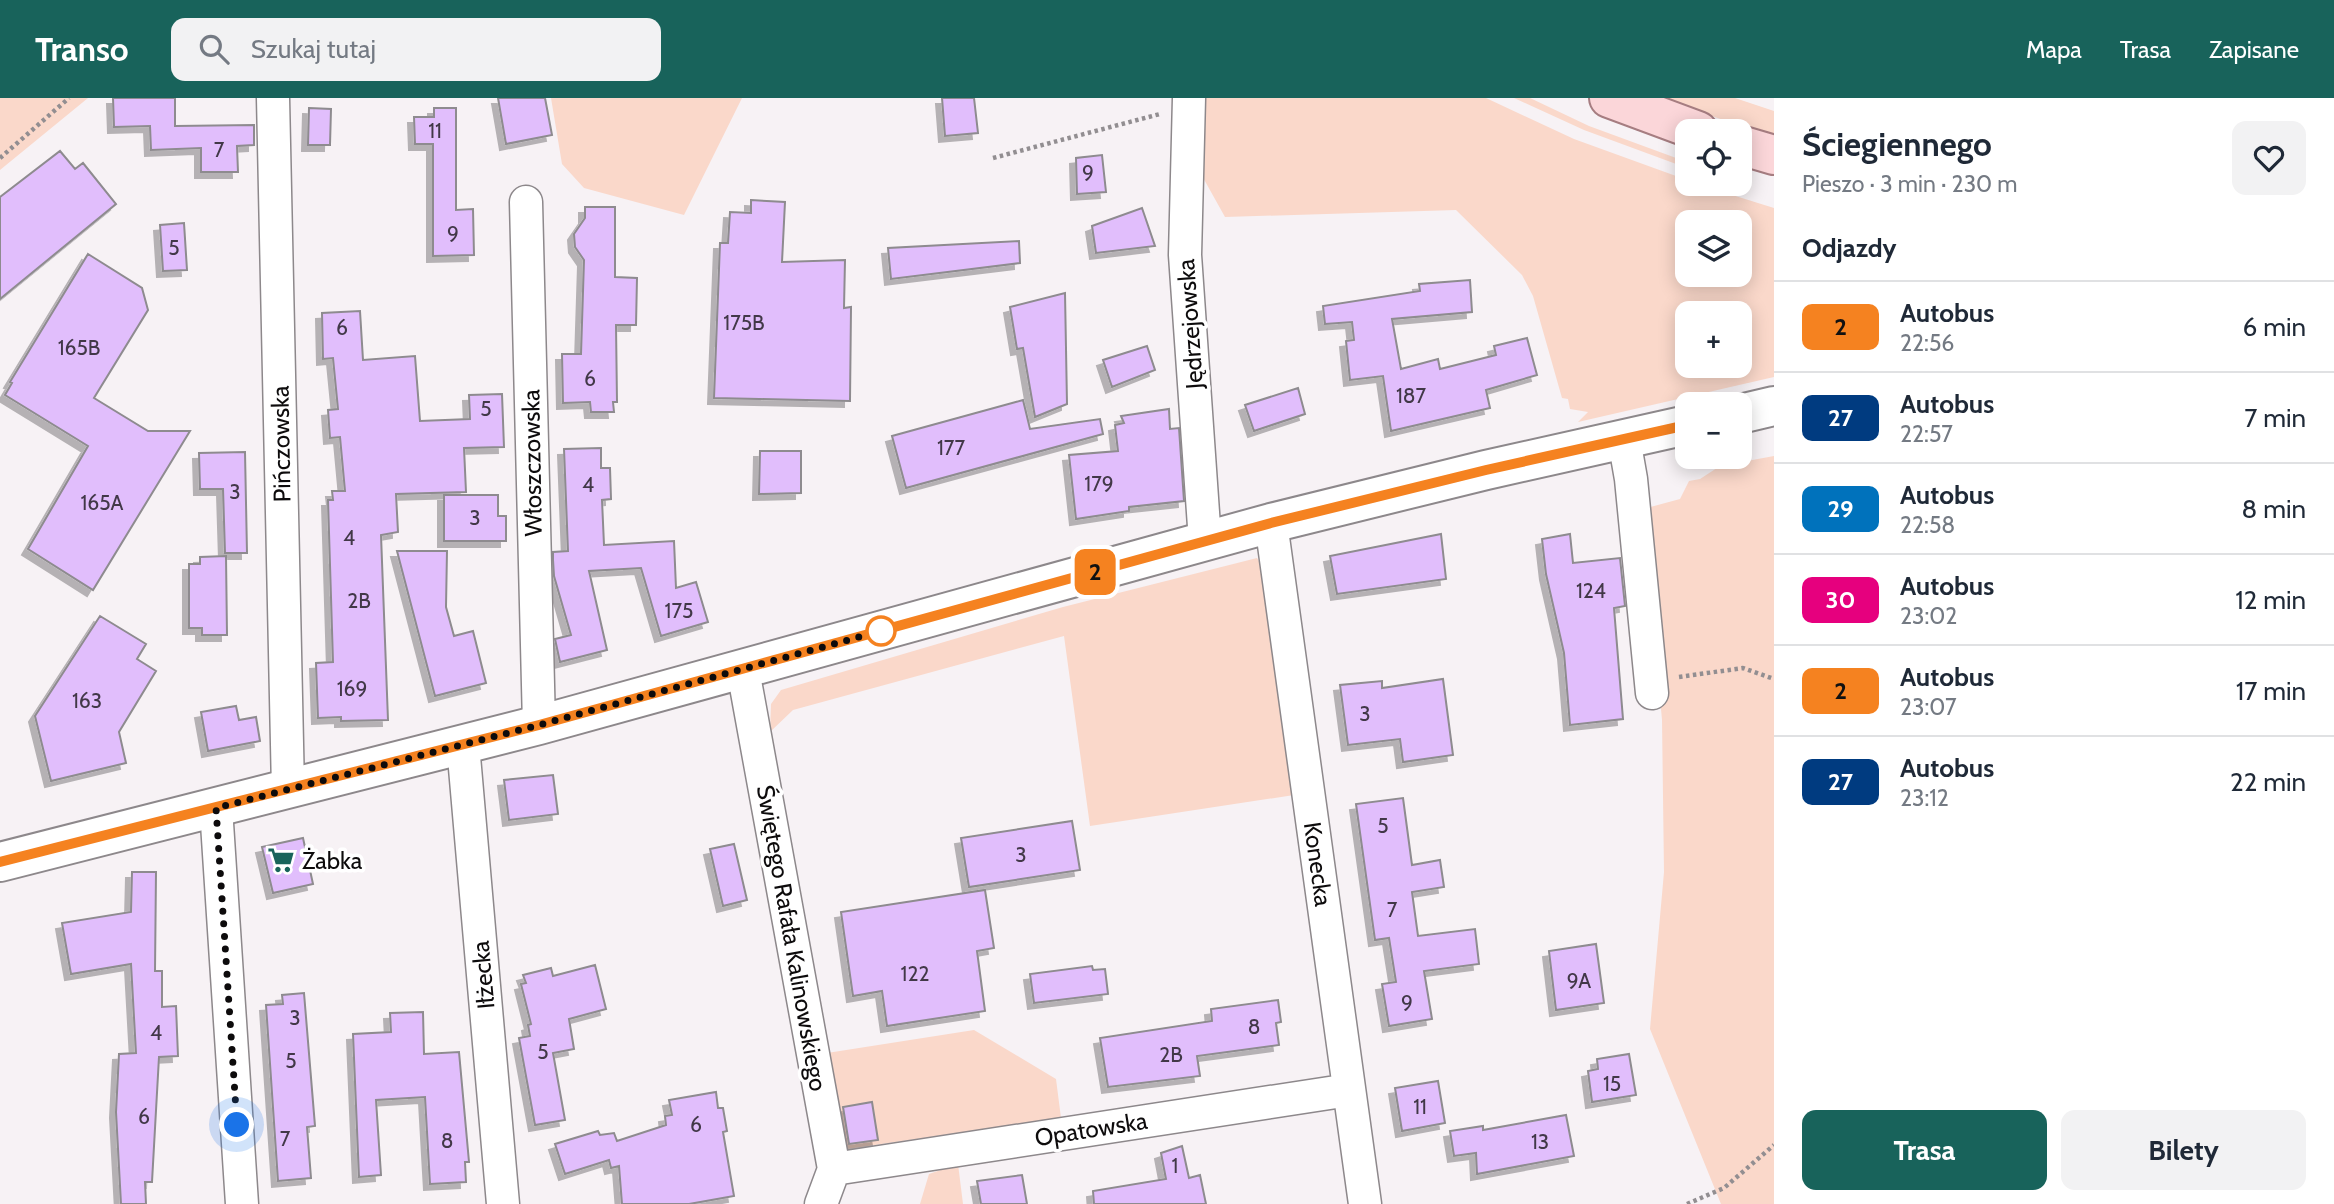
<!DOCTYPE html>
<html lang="pl">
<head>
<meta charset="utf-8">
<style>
  body { margin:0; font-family:Cabin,sans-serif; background:#f2f2f3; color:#1f2937; height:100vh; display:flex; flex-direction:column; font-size:26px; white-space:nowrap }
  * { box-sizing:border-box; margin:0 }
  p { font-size:23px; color:#747a83 }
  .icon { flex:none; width:38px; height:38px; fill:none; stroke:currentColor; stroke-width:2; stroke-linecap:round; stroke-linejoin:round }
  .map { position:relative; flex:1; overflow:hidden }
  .drawer { display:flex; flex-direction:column; background:#fff; width:560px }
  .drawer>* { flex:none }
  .badge { padding:0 14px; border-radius:10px; font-size:24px; line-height:46px }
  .fabs { position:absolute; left:1675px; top:21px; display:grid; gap:14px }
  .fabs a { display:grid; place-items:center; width:77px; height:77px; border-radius:14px; background:#fff; box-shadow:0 4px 18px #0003; font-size:35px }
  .you { position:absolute; width:35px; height:35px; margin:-18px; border:5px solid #fff; border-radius:50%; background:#1a73e8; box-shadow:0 0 0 10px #1a73e833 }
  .map>.badge { position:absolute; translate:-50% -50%; box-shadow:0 0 0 4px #fff }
  h2 { padding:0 28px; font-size:26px; line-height:63px }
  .round { display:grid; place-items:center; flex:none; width:74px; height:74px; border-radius:14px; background:#f2f2f3 }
  .summary { display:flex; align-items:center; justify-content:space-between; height:119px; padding:0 28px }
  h1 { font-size:33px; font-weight:700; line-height:52px }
  .action { display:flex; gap:14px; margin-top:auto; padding:14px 28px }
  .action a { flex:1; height:80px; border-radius:14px; background:#18635b; color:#fff; font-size:28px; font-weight:700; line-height:80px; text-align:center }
  .action a+a { background:#f2f2f3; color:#1f2937 }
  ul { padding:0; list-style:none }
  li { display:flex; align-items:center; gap:21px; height:91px; padding:0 28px; border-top:2px solid #e0e1e3 }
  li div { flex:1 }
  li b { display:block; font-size:26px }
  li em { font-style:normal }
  li .badge { min-width:77px; font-weight:700; text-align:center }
  header { display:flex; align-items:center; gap:42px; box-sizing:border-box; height:98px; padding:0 35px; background:#18635b; color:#fff }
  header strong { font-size:33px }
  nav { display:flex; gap:38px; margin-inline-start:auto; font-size:24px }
  .search { width:490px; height:63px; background:#f2f2f3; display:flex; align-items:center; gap:18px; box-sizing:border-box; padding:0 24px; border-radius:14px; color:#747a83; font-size:26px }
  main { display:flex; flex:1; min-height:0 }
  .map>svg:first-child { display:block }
  .green { fill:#fad8ca; fill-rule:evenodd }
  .building { fill:#e1befc; stroke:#8e8b8f; stroke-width:2; filter:url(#shadow) }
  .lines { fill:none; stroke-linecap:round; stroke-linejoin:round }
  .minor-casing { stroke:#8d888b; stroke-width:35 }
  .tertiary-casing { stroke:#8d888b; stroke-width:42 }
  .primary-casing { stroke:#a67d81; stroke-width:42 }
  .path { stroke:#928e91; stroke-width:4.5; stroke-dasharray:3.5 3.5; stroke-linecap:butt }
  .minor { stroke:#fff; stroke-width:32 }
  .tertiary { stroke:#fff; stroke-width:38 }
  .primary { stroke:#fbd6d9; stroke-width:38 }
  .line-casing { stroke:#fff; stroke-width:16 }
  .line { stroke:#f58220; stroke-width:10 }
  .walk { stroke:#0d0b0c; stroke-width:7; stroke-dasharray:0 12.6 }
  .stop-dot { fill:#fff; stroke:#f58220; stroke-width:3.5 }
  .labels { text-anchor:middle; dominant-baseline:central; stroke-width:7; stroke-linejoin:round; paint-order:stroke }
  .number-label { font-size:21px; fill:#423848 }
  .street-label { font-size:24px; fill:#0d0b0c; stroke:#fff }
  .poi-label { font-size:24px; fill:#0d0b0c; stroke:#fff; text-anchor:start }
</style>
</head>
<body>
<header>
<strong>Transo</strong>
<div class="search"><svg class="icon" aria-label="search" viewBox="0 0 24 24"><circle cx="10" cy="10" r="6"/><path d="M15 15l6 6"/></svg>Szukaj tutaj</div>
<nav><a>Mapa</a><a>Trasa</a><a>Zapisane</a></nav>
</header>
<main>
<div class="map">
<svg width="1774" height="1106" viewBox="0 0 1774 1106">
  <defs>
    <filter id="shadow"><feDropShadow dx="-6" dy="6" stdDeviation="0" flood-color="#0004"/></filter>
  </defs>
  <rect width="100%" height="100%" fill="#f7f2f5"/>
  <path class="green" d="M 0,0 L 88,0 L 0,72 Z
    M 551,0 L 742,0 L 684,117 L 584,90 L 562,66 Z
    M 1201,0 L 1486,0 L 1574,41 L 1687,82 L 1687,86 L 1697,86 L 1774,110 L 1774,279 L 1578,324 L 1588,314 L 1570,311 L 1568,301 L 1562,300 L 1533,198 L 1522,177 L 1456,112 L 1225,119 L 1201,76 ZM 1687,124 L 1740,124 L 1740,177 L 1687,177 ZM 1687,215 L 1740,215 L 1740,268 L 1687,268 Z
    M 1514,0 L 1530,0 L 1589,28 L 1687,64 L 1687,70 L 1584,32 Z
    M 1658,0 L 1735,0 L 1774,13 L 1774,39 Z
    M 1774,358 L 1774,1106 L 1721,1106 L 1650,931 L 1664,774 L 1662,622 L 1643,411 L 1680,401 L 1689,383 L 1700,381 L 1720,368 Z
    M 1257,460 L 1266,474 L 1294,697 L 1090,728 L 1064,538 L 793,612 L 770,634 L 771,606 L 781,592 L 1063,509 Z
    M 974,932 L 1056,981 L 1061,1020 L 847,1051 L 827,955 Z
    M 958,1066 L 963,1106 L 920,1106 L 929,1076 Z"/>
  <path class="building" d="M 113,0 L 175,0 L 175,28 L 254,27 L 254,47 L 237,48 L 238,74 L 201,74 L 201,50 L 151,52 L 150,28 L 114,29 Z
    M 498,0 L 545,0 L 552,37 L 506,46 Z
    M 942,0 L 974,0 L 978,35 L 945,38 Z
    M 309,10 L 331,11 L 330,47 L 308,47 Z
    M 434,10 L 456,10 L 456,112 L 473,111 L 474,157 L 433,158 L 433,46 L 415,46 L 414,19 L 434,19 Z
    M 60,53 L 75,71 L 83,65 L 116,106 L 0,201 L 0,99 Z
    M 1102,57 L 1106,94 L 1077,96 L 1076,60 Z
    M 751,102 L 785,104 L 782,164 L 845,162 L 844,210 L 851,209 L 850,303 L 714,300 L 720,145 L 728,145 L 730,114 L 751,115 Z
    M 585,109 L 615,109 L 615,179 L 637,180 L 636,227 L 616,227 L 617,304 L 613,304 L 614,314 L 591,314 L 590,304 L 563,305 L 562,256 L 581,256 L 584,162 L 575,149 L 574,136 L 585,120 Z
    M 1142,110 L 1155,148 L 1096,155 L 1092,128 Z
    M 184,125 L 187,172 L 163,173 L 160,127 Z
    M 1019,143 L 1020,165 L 891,181 L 888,150 Z
    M 88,156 L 142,190 L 148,212 L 94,300 L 148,333 L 190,333 L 93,492 L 28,451 L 88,348 L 5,297 L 12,285 L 10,284 Z
    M 1470,182 L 1472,214 L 1392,221 L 1401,271 L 1438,261 L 1440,271 L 1496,257 L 1494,248 L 1527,240 L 1537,277 L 1486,292 L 1490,310 L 1391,333 L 1383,278 L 1350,282 L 1346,243 L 1354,242 L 1352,224 L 1325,226 L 1323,208 L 1420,193 L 1419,186 Z
    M 1065,195 L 1067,306 L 1035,319 L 1023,250 L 1017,251 L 1010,209 Z
    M 360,213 L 363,262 L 415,258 L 420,323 L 470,321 L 469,297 L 502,296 L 504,349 L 464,350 L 466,394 L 396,396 L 398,434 L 381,437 L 388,622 L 341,623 L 341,619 L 318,620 L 316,565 L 333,564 L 328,402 L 333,402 L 332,393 L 345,393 L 340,339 L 330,340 L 328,312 L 338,311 L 333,260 L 323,261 L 322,215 Z
    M 1147,248 L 1155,272 L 1112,289 L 1103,262 Z
    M 1298,290 L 1305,316 L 1254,333 L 1245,307 Z
    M 1023,302 L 1030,331 L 1100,321 L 1103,336 L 906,390 L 892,338 Z
    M 1169,311 L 1170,331 L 1179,330 L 1184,403 L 1129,409 L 1129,413 L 1076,421 L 1069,357 L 1118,353 L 1115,327 L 1124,325 L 1121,318 Z
    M 601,350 L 601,370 L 610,370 L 611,401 L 602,402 L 604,447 L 674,443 L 676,490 L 696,484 L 708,524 L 661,538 L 641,470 L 589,473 L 607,552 L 560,564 L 555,541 L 571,537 L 554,478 L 553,462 L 553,454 L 568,453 L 564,351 Z
    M 760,353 L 801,353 L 801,395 L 759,396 Z
    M 245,354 L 247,455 L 225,455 L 223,391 L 200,391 L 199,355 Z
    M 444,397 L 498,397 L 498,418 L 506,418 L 506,443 L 444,443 Z
    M 1441,436 L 1446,481 L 1337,496 L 1330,458 Z
    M 1570,436 L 1573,465 L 1620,460 L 1625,508 L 1614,510 L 1623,621 L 1570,627 L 1564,555 L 1546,476 L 1542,441 Z
    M 397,453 L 447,453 L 446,509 L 454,538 L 473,533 L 486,585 L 435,598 Z
    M 226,458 L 227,537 L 202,537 L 202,530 L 189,530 L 189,466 L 200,466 L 200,459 Z
    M 100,518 L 146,546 L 137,561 L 156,573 L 119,634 L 126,665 L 51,683 L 35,618 Z
    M 1443,581 L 1453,657 L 1403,664 L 1400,641 L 1348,647 L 1340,587 L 1382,583 L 1382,590 Z
    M 236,608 L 239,622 L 256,619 L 260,643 L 208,653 L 201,614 Z
    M 553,677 L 558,716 L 509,722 L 504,682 Z
    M 1403,700 L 1412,767 L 1440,762 L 1444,789 L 1412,794 L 1418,838 L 1475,831 L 1479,866 L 1424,873 L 1432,921 L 1389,928 L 1382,886 L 1396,884 L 1389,840 L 1375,842 L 1356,706 Z
    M 1072,723 L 1080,772 L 969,789 L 961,740 Z
    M 303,740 L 313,786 L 273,795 L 262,749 Z
    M 734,746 L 747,802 L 723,808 L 710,751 Z
    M 132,774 L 156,774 L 155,873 L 162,873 L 162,909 L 176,908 L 178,958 L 159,959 L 152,1084 L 145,1084 L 146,1106 L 121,1106 L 116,1014 L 119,956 L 136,955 L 131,866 L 71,876 L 62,825 L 131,814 Z
    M 985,792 L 994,850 L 977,853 L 985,913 L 887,928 L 882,893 L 853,898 L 841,814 Z
    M 1596,846 L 1604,905 L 1556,912 L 1549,853 Z
    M 595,867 L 606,911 L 569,921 L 574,951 L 553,955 L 565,1022 L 535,1027 L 519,940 L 530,938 L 528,927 L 531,926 L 521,886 L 526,885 L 523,877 L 551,870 L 553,878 Z
    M 1092,868 L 1093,872 L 1105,871 L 1108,896 L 1034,905 L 1030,876 Z
    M 304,895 L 315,1028 L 307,1029 L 311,1080 L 278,1083 L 266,907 L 283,906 L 282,897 Z
    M 1278,902 L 1281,924 L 1276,925 L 1279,947 L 1197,958 L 1200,978 L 1108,989 L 1100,940 L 1212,923 L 1211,911 Z
    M 423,914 L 424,956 L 459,954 L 469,1064 L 465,1064 L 466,1084 L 430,1086 L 425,999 L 376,1002 L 381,1077 L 359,1079 L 353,936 L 391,934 L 390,915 Z
    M 1629,956 L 1636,997 L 1592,1004 L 1588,973 L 1598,971 L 1597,961 Z
    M 1438,983 L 1445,1025 L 1402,1033 L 1395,990 Z
    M 716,994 L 718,1010 L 723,1010 L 727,1033 L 723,1034 L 734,1098 L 689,1106 L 622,1106 L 619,1068 L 611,1070 L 609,1062 L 565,1076 L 555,1046 L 598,1033 L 600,1037 L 614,1035 L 617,1043 L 666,1027 L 665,1018 L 672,1017 L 669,1002 Z
    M 872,1004 L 878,1042 L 849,1046 L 843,1009 Z
    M 1566,1017 L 1574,1058 L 1477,1076 L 1476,1055 L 1454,1058 L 1450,1033 L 1483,1028 L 1483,1032 Z
    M 1182,1048 L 1189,1080 L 1200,1077 L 1206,1106 L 1094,1106 L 1093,1093 L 1166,1081 L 1161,1055 Z
    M 1022,1077 L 1027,1106 L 981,1106 L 977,1083 Z"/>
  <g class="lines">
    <g class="minor-casing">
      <path id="minor" d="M 273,0 L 288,692
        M 1189,0 L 1185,157 L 1205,443
        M 526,104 L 539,627
        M 1624,341 L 1631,381 L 1652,595
        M 1271,425 L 1365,1106
        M 743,572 L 834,1071 L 821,1106
        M 463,647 L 503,1106
        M 216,710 L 242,1106
        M 834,1071 L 1349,992"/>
    </g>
    <g class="tertiary-casing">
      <path id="tertiary" d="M 1740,316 L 1774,308
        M 0,764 L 539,627 L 1271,425 L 1486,372 L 1687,327"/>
    </g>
    <g class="primary-casing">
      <path id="primary" d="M 1609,0 L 1698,33
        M 1740,47 L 1774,57"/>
    </g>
    <path class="path" d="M 0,60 L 69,0
      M 993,60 L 1160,16
      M 1679,579 L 1743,570 L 1774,581
      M 1687,1106 L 1724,1090 L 1774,1047"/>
    <use href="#minor" class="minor"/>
    <use href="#tertiary" class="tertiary"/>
    <use href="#primary" class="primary"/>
  </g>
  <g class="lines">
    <g class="line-casing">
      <path id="line" d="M 0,764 L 539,627 L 1271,425 L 1486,372 L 1687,327"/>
    </g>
    <use href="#line" class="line"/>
    <path class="walk" d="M 237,1027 L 216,710 L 539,627 L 881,533"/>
  </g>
  <defs>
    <g id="supermarket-bare" transform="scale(2.1)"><path d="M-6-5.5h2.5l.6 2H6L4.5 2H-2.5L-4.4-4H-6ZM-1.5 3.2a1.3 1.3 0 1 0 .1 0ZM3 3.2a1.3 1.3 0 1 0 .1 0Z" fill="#18635b" stroke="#fff" stroke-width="2.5" paint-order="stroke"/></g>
  </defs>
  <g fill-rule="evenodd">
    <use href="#supermarket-bare" x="281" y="762"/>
  </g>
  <circle class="stop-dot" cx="881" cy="533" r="14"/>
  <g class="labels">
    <g class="number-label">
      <text x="435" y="32">11</text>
      <text x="219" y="51">7</text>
      <text x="1088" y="74">9</text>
      <text x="453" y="135">9</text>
      <text x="174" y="149">5</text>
      <text x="744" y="224">175B</text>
      <text x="342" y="229">6</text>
      <text x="79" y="249">165B</text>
      <text x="590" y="280">6</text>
      <text x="1411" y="297">187</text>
      <text x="486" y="310">5</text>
      <text x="951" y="349">177</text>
      <text x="1099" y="385">179</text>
      <text x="588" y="386">4</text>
      <text x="235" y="393">3</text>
      <text x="102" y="404">165A</text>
      <text x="475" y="419">3</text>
      <text x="349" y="439">4</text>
      <text x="1591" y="492">124</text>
      <text x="359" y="502">2B</text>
      <text x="679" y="512">175</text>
      <text x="352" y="590">169</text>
      <text x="87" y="602">163</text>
      <text x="1365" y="615">3</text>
      <text x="1383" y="727">5</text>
      <text x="1021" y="756">3</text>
      <text x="1392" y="811">7</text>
      <text x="915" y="875">122</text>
      <text x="1579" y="882">9A</text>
      <text x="1407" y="904">9</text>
      <text x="295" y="919">3</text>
      <text x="1254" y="928">8</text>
      <text x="156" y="934">4</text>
      <text x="543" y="953">5</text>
      <text x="1171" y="956">2B</text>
      <text x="291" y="962">5</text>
      <text x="1612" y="985">15</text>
      <text x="1420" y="1008">11</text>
      <text x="144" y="1018">6</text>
      <text x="696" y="1026">6</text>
      <text x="285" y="1040">7</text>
      <text x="447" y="1042">8</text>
      <text x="1540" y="1043">13</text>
      <text x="1175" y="1067">1</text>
    </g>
    <g class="street-label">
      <text transform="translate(1190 226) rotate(-94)">Jędrzejowska</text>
      <text transform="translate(281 346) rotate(-91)">Pińczowska</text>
      <text transform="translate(532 365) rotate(-91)">Włoszczowska</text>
      <text transform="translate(1318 766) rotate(82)">Konecka</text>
      <text transform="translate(792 840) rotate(80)">Świętego Rafała Kalinowskiego</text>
      <text transform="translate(483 877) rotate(-95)">Iłżecka</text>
      <text transform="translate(1091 1031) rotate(-9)">Opatowska</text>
    </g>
    <g class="poi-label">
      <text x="302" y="762">Żabka</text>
    </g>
  </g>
</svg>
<div class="fabs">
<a><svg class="icon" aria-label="locate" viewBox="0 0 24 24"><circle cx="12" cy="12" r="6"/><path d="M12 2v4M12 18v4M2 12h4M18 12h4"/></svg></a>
<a><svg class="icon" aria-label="layers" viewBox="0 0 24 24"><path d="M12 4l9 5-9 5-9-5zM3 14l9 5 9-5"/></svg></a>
<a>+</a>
<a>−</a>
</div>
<div class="you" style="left:237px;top:1027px"></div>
<b class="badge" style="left:1095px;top:474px;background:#f58220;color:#111">2</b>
</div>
<section class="drawer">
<div class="summary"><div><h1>Ściegiennego</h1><p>Pieszo · 3 min · 230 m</p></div><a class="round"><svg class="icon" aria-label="heart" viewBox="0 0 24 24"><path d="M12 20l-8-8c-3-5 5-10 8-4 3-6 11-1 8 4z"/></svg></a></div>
<h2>Odjazdy</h2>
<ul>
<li><span class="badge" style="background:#f58220;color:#111">2</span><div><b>Autobus</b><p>22:56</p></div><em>6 min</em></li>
<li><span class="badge" style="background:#003b80;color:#fff">27</span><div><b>Autobus</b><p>22:57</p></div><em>7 min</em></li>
<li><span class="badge" style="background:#0072bc;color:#fff">29</span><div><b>Autobus</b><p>22:58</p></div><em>8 min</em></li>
<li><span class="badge" style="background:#e6007e;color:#fff">30</span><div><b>Autobus</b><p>23:02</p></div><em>12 min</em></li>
<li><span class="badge" style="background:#f58220;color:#111">2</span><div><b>Autobus</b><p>23:07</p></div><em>17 min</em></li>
<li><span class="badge" style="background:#003b80;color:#fff">27</span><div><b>Autobus</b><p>23:12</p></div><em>22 min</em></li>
</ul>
<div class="action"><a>Trasa</a><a>Bilety</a></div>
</section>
</main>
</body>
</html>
